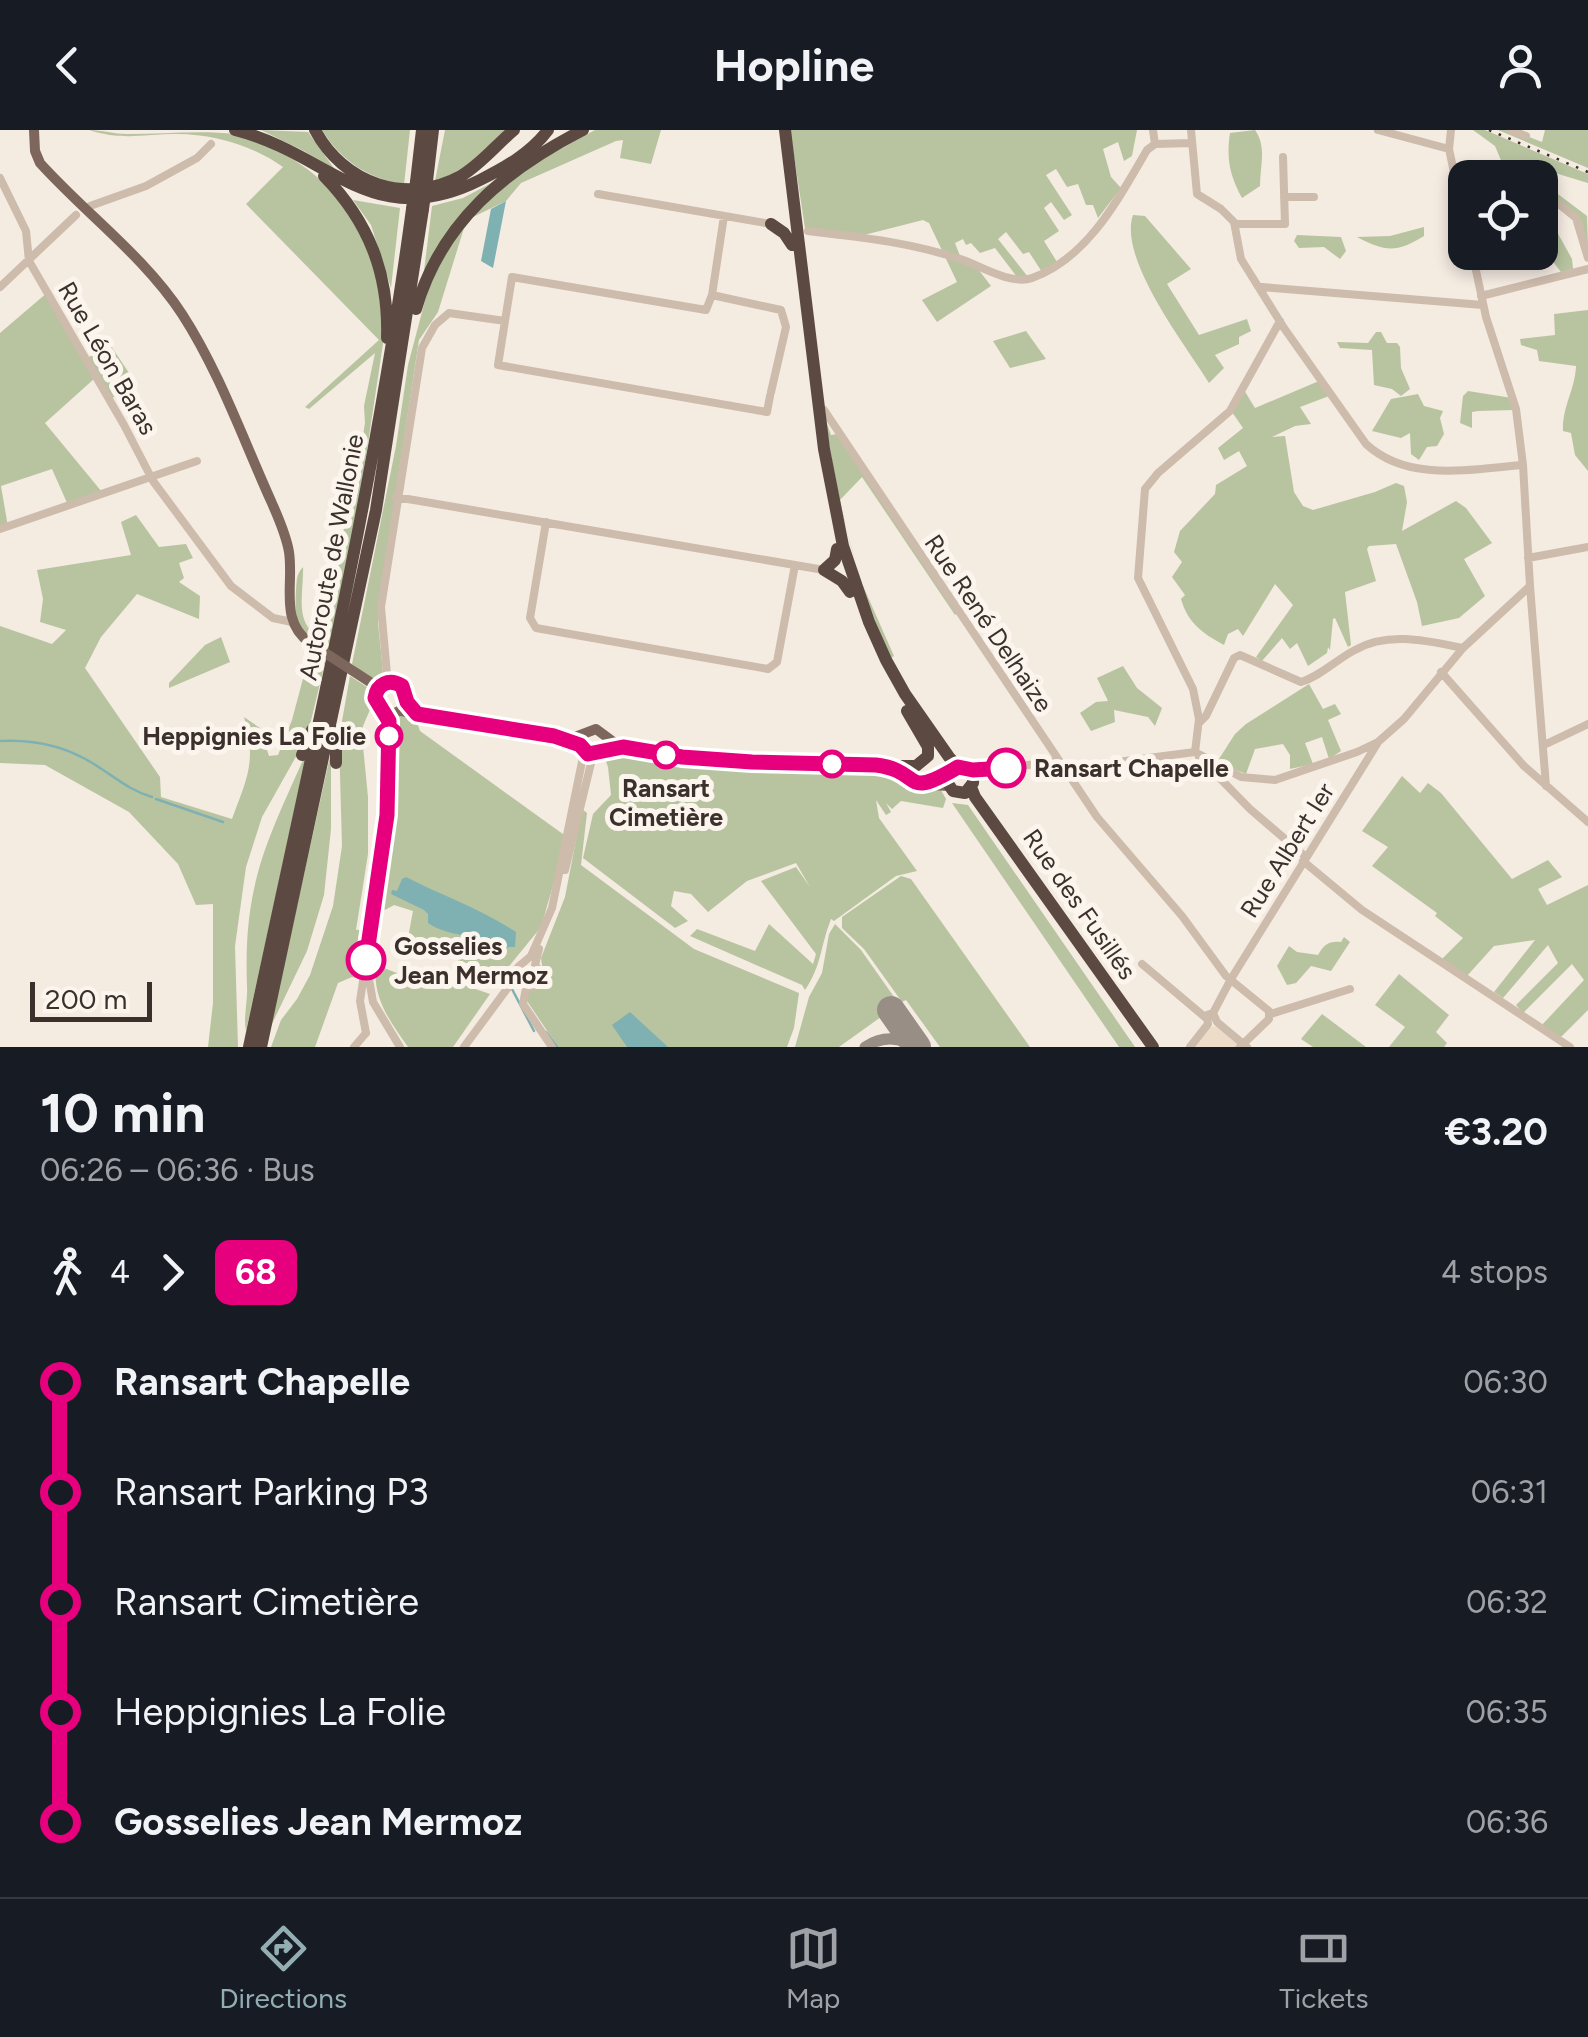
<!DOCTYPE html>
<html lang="en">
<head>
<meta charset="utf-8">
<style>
  body { margin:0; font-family:Figtree,sans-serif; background:#242831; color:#f1f3f6; height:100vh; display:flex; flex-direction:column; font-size:38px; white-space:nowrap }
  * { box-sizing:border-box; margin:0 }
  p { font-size:32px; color:#9ea1a6 }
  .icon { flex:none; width:55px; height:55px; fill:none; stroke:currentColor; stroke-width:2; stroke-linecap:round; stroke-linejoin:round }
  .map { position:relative; height:917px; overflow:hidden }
  .panel { display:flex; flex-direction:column; background:#171b24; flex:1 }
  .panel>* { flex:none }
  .badge { padding:0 20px; border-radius:15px; font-size:35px; line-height:65px }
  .controls { position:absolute; left:1448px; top:30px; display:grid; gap:20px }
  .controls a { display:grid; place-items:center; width:110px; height:110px; border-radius:20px; background:#171b24; box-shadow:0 5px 15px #0003; font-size:50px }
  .scale { position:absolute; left:30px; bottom:25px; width:122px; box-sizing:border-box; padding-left:10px; border:5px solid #3b302b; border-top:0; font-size:28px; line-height:35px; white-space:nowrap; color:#3b302b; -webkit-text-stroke:8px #fbf5ee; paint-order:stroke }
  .map>.badge { position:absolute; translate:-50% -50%; box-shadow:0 0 0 5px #fff }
  .legs { display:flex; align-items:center; gap:15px; height:110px; padding:0 40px; font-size:32px }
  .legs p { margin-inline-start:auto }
  .overview { display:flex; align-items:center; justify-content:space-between; height:170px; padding:0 40px }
  h1 { font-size:55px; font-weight:700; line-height:75px }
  ul { padding:0 40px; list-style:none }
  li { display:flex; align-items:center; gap:35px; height:110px; font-size:38px }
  li i { display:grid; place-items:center; width:15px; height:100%; margin:0 12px; background:currentColor }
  li i::after { content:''; width:25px; height:25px; margin:-12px; border:8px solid; border-radius:50%; background:#171b24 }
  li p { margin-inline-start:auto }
  li:first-child i { background:linear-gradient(#0000 50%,currentColor 0) }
  li:last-child i { background:linear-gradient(currentColor 50%,#0000 0) }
  header { display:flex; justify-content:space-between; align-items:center; height:130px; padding:0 40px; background:#171b24; font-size:45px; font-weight:700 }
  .tabs { display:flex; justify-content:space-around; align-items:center; height:140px; border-top:2px solid #363941; background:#171b24; font-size:28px; color:#9ea1a6 }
  .tabs a { display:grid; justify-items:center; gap:5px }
  .tabs .active { color:#92aeb2 }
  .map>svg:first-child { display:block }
  .green { fill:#b8c4a0 }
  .plaza { fill:#ecdcc8 }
  .water { fill:#7fb0b2 }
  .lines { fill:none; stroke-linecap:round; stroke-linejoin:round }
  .stream { stroke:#7fb0b2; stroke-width:2.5 }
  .taxiway { stroke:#988e86; stroke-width:11 }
  .runway { stroke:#988e86; stroke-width:28 }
  .minor { stroke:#cdbbac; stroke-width:8 }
  .major { stroke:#7d675c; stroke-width:10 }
  .highway { stroke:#5c4a42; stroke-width:12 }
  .rail { stroke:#3b302b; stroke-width:2.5; stroke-dasharray:2.5 8; stroke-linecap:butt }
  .major-bridge { stroke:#7d675c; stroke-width:10 }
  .highway-bridge { stroke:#5c4a42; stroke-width:12 }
  .line-1-casing { stroke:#fff; stroke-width:22 }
  .line-1 { stroke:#e6007e; stroke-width:15 }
  .stop-1-dot { fill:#fff; stroke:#e6007e; stroke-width:5 }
  .labels { text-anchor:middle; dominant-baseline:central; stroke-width:10; stroke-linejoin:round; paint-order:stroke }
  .street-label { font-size:25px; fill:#3b302b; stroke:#fbf5ee }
  .stop-label { font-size:25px; font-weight:bold; fill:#3b302b; stroke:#fbf5ee; text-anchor:start }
</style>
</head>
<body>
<header><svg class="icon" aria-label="back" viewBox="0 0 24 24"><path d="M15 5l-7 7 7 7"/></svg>Hopline<svg class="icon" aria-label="person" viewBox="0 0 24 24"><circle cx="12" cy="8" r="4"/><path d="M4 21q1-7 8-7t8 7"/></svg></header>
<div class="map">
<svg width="1588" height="917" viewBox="0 0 1588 917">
  <rect width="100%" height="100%" fill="#f4ebe1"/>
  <path class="green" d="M 89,0 C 102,0 114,4 127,4 C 164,4 199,0 236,4 C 254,8 269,17 285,25 C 357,64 384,135 383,214 L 352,419 L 329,520 C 298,501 294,497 296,460 C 297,449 296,445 303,437 C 304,460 294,492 317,505 L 355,355 L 365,293 L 364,276 L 375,223 L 309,279 L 305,277 L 379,210 L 246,74 L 283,37 C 254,16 214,4 177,4 C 143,4 123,11 89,0 Z
    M 261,0 L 308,2 L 336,41 L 304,21 Z
    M 322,0 L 410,0 L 404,55 C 367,47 342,32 322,0 Z
    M 445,0 L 507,0 L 459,42 L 435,51 Z
    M 595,0 L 661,0 L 651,34 L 620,28 L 623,10 L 616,11 L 521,53 L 506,71 L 473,87 L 464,98 L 438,182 L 419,210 L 380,466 L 378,493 L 383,542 L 381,550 L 375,552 L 352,534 L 396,316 L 408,235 L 431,148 L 462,94 L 518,43 Z
    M 790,0 L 1137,0 L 1132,26 L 1124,31 L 1118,12 L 1103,19 L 1111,47 L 1121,58 L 1098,88 L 1093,75 L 1086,75 L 1078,54 L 1067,57 L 1056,39 L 1046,45 L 1072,85 L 1064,90 L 1051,72 L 1044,78 L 1059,101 L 1044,111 L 1057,132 L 1042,142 L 1029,122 L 1023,124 L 1006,102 L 998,109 L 1028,147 L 1017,147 L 995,118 L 980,123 L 971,113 L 966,115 L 963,109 L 955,113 L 960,126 L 975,135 L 991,156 L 937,192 L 922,170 L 957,152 L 929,93 L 923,90 L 864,105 L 805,98 Z
    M 1255,0 C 1267,17 1260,36 1260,56 L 1242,68 C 1230,46 1226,29 1230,3 Z
    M 1473,0 L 1485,0 L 1588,44 L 1588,53 L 1555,43 L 1554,61 L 1587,86 L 1588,117 L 1581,91 L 1540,56 L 1540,48 L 1508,47 L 1495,16 Z
    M 1498,0 L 1511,0 L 1542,12 L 1545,0 L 1588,0 L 1588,38 Z
    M 495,51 L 424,141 L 432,76 L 463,68 Z
    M 353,70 L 400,78 L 391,158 L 371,95 Z
    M 1540,71 L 1572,129 L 1573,139 L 1561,142 L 1546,123 L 1540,122 Z
    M 1133,85 L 1145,86 L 1191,139 L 1167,154 L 1199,205 L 1247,189 L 1251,201 L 1239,207 L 1239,214 L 1215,225 L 1224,238 L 1209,253 C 1185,214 1118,129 1133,85 Z
    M 1424,97 L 1424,106 C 1396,123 1386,122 1357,107 L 1390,106 Z
    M 1297,105 L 1341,107 L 1346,121 L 1340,129 L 1324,117 L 1299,118 L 1294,111 Z
    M 48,162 L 95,248 L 45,293 L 102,362 L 68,375 L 52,339 L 1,356 L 8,397 L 0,399 L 0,203 Z
    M 1588,180 L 1588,341 L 1575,325 L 1571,303 L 1563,301 C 1562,277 1575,260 1576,236 L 1539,231 L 1537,220 L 1521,215 L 1520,209 L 1555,205 L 1554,184 Z
    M 1026,201 L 1046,229 L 1010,238 L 993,211 Z
    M 1376,202 L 1381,202 L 1387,213 L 1397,213 L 1400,217 L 1401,238 L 1410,259 L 1401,266 L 1392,259 L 1374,255 L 1372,220 L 1340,218 L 1337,212 L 1368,213 Z
    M 111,216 L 135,252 L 111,269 L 87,228 Z
    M 1319,251 L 1329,266 L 1300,277 L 1311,294 L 1295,296 L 1272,307 L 1285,306 L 1294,362 L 1303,376 L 1313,380 L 1375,362 L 1396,353 L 1404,356 L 1407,372 L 1402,401 L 1456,371 L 1466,378 L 1492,413 L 1464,429 L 1485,466 L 1459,488 L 1422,496 L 1417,472 L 1396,414 L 1369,416 L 1367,419 L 1376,451 L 1345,462 L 1351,515 L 1348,517 L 1335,488 L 1333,489 L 1330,520 L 1328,517 L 1327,523 L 1308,536 L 1297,513 L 1290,519 L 1282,508 L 1262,531 L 1256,527 L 1293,475 L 1275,454 L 1243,506 L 1238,499 L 1228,504 L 1224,515 C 1202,503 1188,493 1181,469 L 1185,465 L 1172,447 L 1182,432 L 1174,422 L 1180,401 L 1215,364 L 1216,355 L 1247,336 L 1239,321 L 1224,330 L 1218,318 L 1243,298 L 1232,282 L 1244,260 L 1255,278 Z
    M 1468,261 L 1512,268 L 1514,280 L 1478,281 L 1472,282 L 1472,298 L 1460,293 L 1463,266 Z
    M 1418,264 L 1424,276 L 1443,281 L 1440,288 L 1444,304 L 1437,316 L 1427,317 L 1419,330 L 1411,324 L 1410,303 L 1401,308 L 1372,301 L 1391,269 Z
    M 825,288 L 831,305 L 837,304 L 957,483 L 955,485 L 862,347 L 839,371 L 860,449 L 894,526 L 891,528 C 855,450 838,372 825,288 Z
    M 136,385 L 159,417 L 186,414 L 193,428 L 179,433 L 184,448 L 179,452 L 200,466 L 199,489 L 137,464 L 101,507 L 85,538 L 160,647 L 161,667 L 232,689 C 247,648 257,631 244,587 L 260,598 L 269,626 L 278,625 L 292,590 L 309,526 L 313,520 L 326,529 L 307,607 L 262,687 L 246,737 L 235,816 L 238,917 L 208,917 L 213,873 L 213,774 L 196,775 L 178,734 L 129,682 L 45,635 L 0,633 L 0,496 L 52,514 L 66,500 L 40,492 L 43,469 L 37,440 L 131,425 L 121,392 Z
    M 221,507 L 230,532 L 169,558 L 169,553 L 205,515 Z
    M 1123,536 L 1137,558 L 1162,578 L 1155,596 L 1148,587 L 1114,580 L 1115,592 L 1091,601 L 1080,583 L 1096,572 L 1108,571 L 1097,548 Z
    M 350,546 L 370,559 L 372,575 L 363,596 L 363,616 L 368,667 L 368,724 L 356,800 L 370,799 L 363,850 L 352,847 L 338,853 L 315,917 L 271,917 L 281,890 L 297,869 L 310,845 L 333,776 L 342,716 L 339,608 Z
    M 1309,554 L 1323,579 L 1335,574 L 1341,584 L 1328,590 L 1341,621 L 1329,629 L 1322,607 L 1305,613 L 1313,634 L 1290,639 L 1290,625 L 1283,614 L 1255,619 L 1246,644 L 1217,632 L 1235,604 L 1246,594 Z
    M 401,581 L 416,589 L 420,601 L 567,707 L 541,797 L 502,845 L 407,813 L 413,781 L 394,775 L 385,780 L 380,775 L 394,591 Z
    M 616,618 L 701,637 L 880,642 L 941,660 L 946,669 L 943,678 L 901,671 L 892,679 L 886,673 L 891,682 L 886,685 L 876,670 L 879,688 L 917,741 L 896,746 L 834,791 L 831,789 C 820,817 822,835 805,860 L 802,855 L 690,806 L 697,799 L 755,821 L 769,794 L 813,834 L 816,824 L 761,751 L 796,737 L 810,757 L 796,733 L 747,751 L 708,782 L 691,764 L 674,761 L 671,776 L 688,791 L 675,798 L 583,728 L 593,684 L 611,665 L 608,637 L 604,626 Z
    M 308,619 L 246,901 C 243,887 248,871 247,856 C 243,752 268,709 308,619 Z
    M 331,622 L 331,699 L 324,765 L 307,821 L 270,898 Z
    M 1402,646 L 1420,663 L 1428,653 L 1441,663 L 1512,749 L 1548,730 L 1562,747 L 1538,759 L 1547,775 L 1588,755 L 1588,880 L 1562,906 L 1558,907 L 1541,896 L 1584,850 L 1572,834 L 1523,883 L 1516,875 L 1558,833 L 1548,815 L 1503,868 L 1494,862 L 1535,810 L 1494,816 L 1466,847 L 1441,830 L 1463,808 L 1435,786 L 1437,783 L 1372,736 L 1388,717 L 1362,701 Z
    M 952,673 L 968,675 L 1135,917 L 1119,917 Z
    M 582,679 L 587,683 L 581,735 L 694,819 L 799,863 L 794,898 L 787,917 L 558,917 L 525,868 L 526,862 L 536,859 L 544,850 L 541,828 L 565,767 Z
    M 901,746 L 911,749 L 1030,917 L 940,917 L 906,870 L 902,872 L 864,819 L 842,798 L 842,787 Z
    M 835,794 L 861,820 L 899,874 L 839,917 L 795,917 L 809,867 L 822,843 L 829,804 Z
    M 1344,807 L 1350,812 L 1331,841 L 1311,836 L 1296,853 L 1287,855 L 1277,836 L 1289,816 L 1297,822 L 1318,825 C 1324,815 1328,811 1341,812 Z
    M 376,835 L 410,848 L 420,840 L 490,864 L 453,917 L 408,917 C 390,891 372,868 376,835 Z
    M 1399,844 L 1449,885 L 1436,902 L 1447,913 L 1444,917 L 1389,917 L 1405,897 L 1375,875 Z
    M 1322,884 L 1366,917 L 1313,917 L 1301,909 Z"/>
  <path class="plaza" d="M 1218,896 L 1238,913 L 1237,917 L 1194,917 L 1206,898 Z"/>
  <path class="water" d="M 506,71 L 493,138 L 481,131 L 491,79 Z
    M 406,747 C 443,766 481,779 516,802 L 515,817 L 508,817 L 505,820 C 490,804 450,809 428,793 L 428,784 L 424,780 L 391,764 L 392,760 L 397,761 L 402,749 Z
    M 630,882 L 668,917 L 627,917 L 612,895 Z"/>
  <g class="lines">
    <path class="stream" d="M 0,611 C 36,609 67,616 97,636 C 116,648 131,661 152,667
      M 156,669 L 223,692
      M 512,859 L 534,901
      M 546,902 L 557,917"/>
    <path class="taxiway" d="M 865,917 C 882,906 898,906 915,917"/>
    <path class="runway" d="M 891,880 L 917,917"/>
    <path class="minor" d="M 1153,0 L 1155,14 L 1191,13
      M 1191,0 L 1197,64 L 1221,79 L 1234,92 L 1241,129 L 1284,198 L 1366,314 C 1408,353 1471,339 1523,335
      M 1378,0 L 1449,19
      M 1451,0 L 1449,19 L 1465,94
      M 1511,0 L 1526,6
      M 0,48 L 26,101 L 29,131 L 124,295 L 153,351 L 231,456 L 273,488 L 292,492
      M 1540,59 L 1576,88 L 1588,128
      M 598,64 L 771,94
      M 1284,67 L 1314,67
      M 90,76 L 146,56 L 197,28 L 211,14
      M 1236,94 L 1285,94 L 1283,27
      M 808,101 C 861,107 915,113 966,131 C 983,138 1013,155 1032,148 C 1088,128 1119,68 1147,20 L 1155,14
      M 0,157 L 76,85
      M 1262,157 L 1483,175
      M 712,165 L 724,86
      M 1481,166 L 1588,139
      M 770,266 L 767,282 L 498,235 L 512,147 L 706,180 L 712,165 L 781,180 L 786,197 L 771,262
      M 824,280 L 1097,687 L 1182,786 L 1226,846 L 1269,881 L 1269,889 L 1240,917
      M 396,367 L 824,440
      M 546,392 L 530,488 L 536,498 L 768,539 L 777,532 L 795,435
      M 0,399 L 197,331
      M 1528,428 L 1588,417
      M 1530,456 L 1546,656
      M 1441,542 L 1524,636 L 1588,692
      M 384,553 L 387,544 L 381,477 L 422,218 L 435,195 L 449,183 L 505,191
      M 395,583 L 393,686 L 369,849 L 373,872 L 400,917
      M 1199,593 L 1206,586 L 1234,528 L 1240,525 L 1301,552 C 1321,546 1337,529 1355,520 C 1388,501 1428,511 1463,518
      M 1544,615 L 1588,594
      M 1195,622 L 1199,589 L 1193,559 L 1138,448 L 1145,359 L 1158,343 L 1230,281 L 1280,191
      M 1199,627 L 1250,679 L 1306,727
      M 1063,639 L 1195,622 L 1241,647 L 1275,650 L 1357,622 L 1378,612 L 1404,589 L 1463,518 L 1530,456 L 1523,335 L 1516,279 L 1486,187 L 1472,122
      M 969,640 L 998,639 L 1058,631
      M 1303,731 L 1362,780 L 1570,917
      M 565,740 L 593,625
      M 373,785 L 387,685 L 389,591 L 386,583
      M 1142,834 L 1206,888
      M 526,858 C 540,857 544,845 535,835 L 539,819
      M 526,858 L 523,874 L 552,917
      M 1213,883 L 1217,892 L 1247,917
      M 1271,884 L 1350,859
      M 366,903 L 360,871 L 368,818
      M 354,917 L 366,903
      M 464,917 L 515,848 L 518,837 L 531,826 L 552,778 L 583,627 L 582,619
      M 1190,917 L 1208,894 L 1207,885 L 1213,883 L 1231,849 L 1377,614"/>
    <path class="major" d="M 34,0 L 35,21 L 40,33 C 86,84 144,126 182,184 C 219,241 243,309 271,371 C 278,387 286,404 289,422 C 294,455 279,491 310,513
      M 374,560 L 376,573 L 382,581 L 395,583 L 404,578
      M 376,563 L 384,553 L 398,553 L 405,559 L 412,581
      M 401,581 L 554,607 L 580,615
      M 581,606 L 582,619 L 593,625 L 609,618 L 623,617 L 682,627 L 752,633 L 876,635 L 889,637 L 918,654 L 948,656
      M 575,607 L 596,599 L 619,616"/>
    <path class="highway" d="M 235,0 C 331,24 372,104 480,50 C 504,38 531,23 548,0
      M 315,0 C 343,53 406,76 461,46 C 481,34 496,15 514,0
      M 785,0 L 824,319 L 843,416 L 869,492 L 886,530 L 905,564 L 949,627 L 958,637 C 968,636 974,643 973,653 L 965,663
      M 324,46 C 369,92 389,144 387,208
      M 427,51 L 433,0
      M 416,52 L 422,0
      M 771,94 L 784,103 L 792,115
      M 416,179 C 441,92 505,40 583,0
      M 837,419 L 835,430 L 824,440 L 842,451 L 850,462
      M 302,625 L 312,600
      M 336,633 L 336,601
      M 886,636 L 916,636 L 928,626 L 928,617 L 907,581
      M 958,637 L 949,643 L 947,652 L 953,661 L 965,663
      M 971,657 L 975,667 L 1153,917
      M 249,917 C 308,638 374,362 412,79
      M 261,917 L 376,380 L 423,79"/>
    <path class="rail" d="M 1489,0 L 1588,42"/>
    <path class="major-bridge" d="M 310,513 L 370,552"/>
    <path class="highway-bridge" d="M 412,79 L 416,52
      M 423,79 L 427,51"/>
  </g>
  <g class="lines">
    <g class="line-1-casing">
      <path id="line-1" d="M 366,830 L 387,685 L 389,591 L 375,568 C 377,554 389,548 402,556 L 407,572 L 417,584 L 554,606 L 580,615 L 588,624 L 623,617 L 682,627 L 752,632 L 876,635 C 924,641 901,671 958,637 L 973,640 L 1006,638"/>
    </g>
    <use href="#line-1" class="line-1"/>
  </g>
  <g class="stop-1-dot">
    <circle cx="389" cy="606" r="12"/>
    <circle cx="666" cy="625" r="12"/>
    <circle cx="832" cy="634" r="12"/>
    <circle cx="1006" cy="638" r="18"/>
    <circle cx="366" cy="830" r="18"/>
  </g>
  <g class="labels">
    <g class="street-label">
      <text transform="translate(108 228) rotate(60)">Rue Léon Baras</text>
      <text transform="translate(331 427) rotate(-79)">Autoroute de Wallonie</text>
      <text transform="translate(989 493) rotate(56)">Rue René Delhaize</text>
      <text transform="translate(1287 720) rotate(-58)">Rue Albert Ier</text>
      <text transform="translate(1080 774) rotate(55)">Rue des Fusillés</text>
    </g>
    <g class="stop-label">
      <text x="366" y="606" text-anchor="end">Heppignies La Folie</text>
      <text x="1034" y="638">Ransart Chapelle</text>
      <text x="666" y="658" text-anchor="middle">Ransart<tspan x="666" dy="29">Cimetière</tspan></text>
      <text x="394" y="816">Gosselies<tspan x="394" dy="29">Jean Mermoz</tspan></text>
    </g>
  </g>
</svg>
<div class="controls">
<a><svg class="icon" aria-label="locate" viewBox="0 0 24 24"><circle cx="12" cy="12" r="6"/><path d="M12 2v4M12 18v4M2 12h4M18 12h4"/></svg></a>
</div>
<div class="scale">200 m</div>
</div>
<section class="panel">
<div class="overview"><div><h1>10 min</h1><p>06:26 – 06:36 · Bus</p></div><b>€3.20</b></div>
<div class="legs"><svg class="icon" aria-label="walk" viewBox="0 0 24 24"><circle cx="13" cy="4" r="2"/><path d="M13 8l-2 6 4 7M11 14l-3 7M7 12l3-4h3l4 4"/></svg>4<svg class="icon" aria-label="forward" viewBox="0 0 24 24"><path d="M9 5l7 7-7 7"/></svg><b class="badge" style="background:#e6007e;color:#fff">68</b><p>4 stops</p></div>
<ul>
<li><i style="color:#e6007e"></i><b>Ransart Chapelle</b><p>06:30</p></li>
<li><i style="color:#e6007e"></i><span>Ransart Parking P3</span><p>06:31</p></li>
<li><i style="color:#e6007e"></i><span>Ransart Cimetière</span><p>06:32</p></li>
<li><i style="color:#e6007e"></i><span>Heppignies La Folie</span><p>06:35</p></li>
<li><i style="color:#e6007e"></i><b>Gosselies Jean Mermoz</b><p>06:36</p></li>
</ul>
</section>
<nav class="tabs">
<a class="active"><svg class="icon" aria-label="directions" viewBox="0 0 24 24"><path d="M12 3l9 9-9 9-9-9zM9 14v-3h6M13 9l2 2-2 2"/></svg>Directions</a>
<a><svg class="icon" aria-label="map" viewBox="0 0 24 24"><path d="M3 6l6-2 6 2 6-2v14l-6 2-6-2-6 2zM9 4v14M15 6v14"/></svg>Map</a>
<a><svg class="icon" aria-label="tickets" viewBox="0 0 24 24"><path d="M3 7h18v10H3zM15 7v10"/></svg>Tickets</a>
</nav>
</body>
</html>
